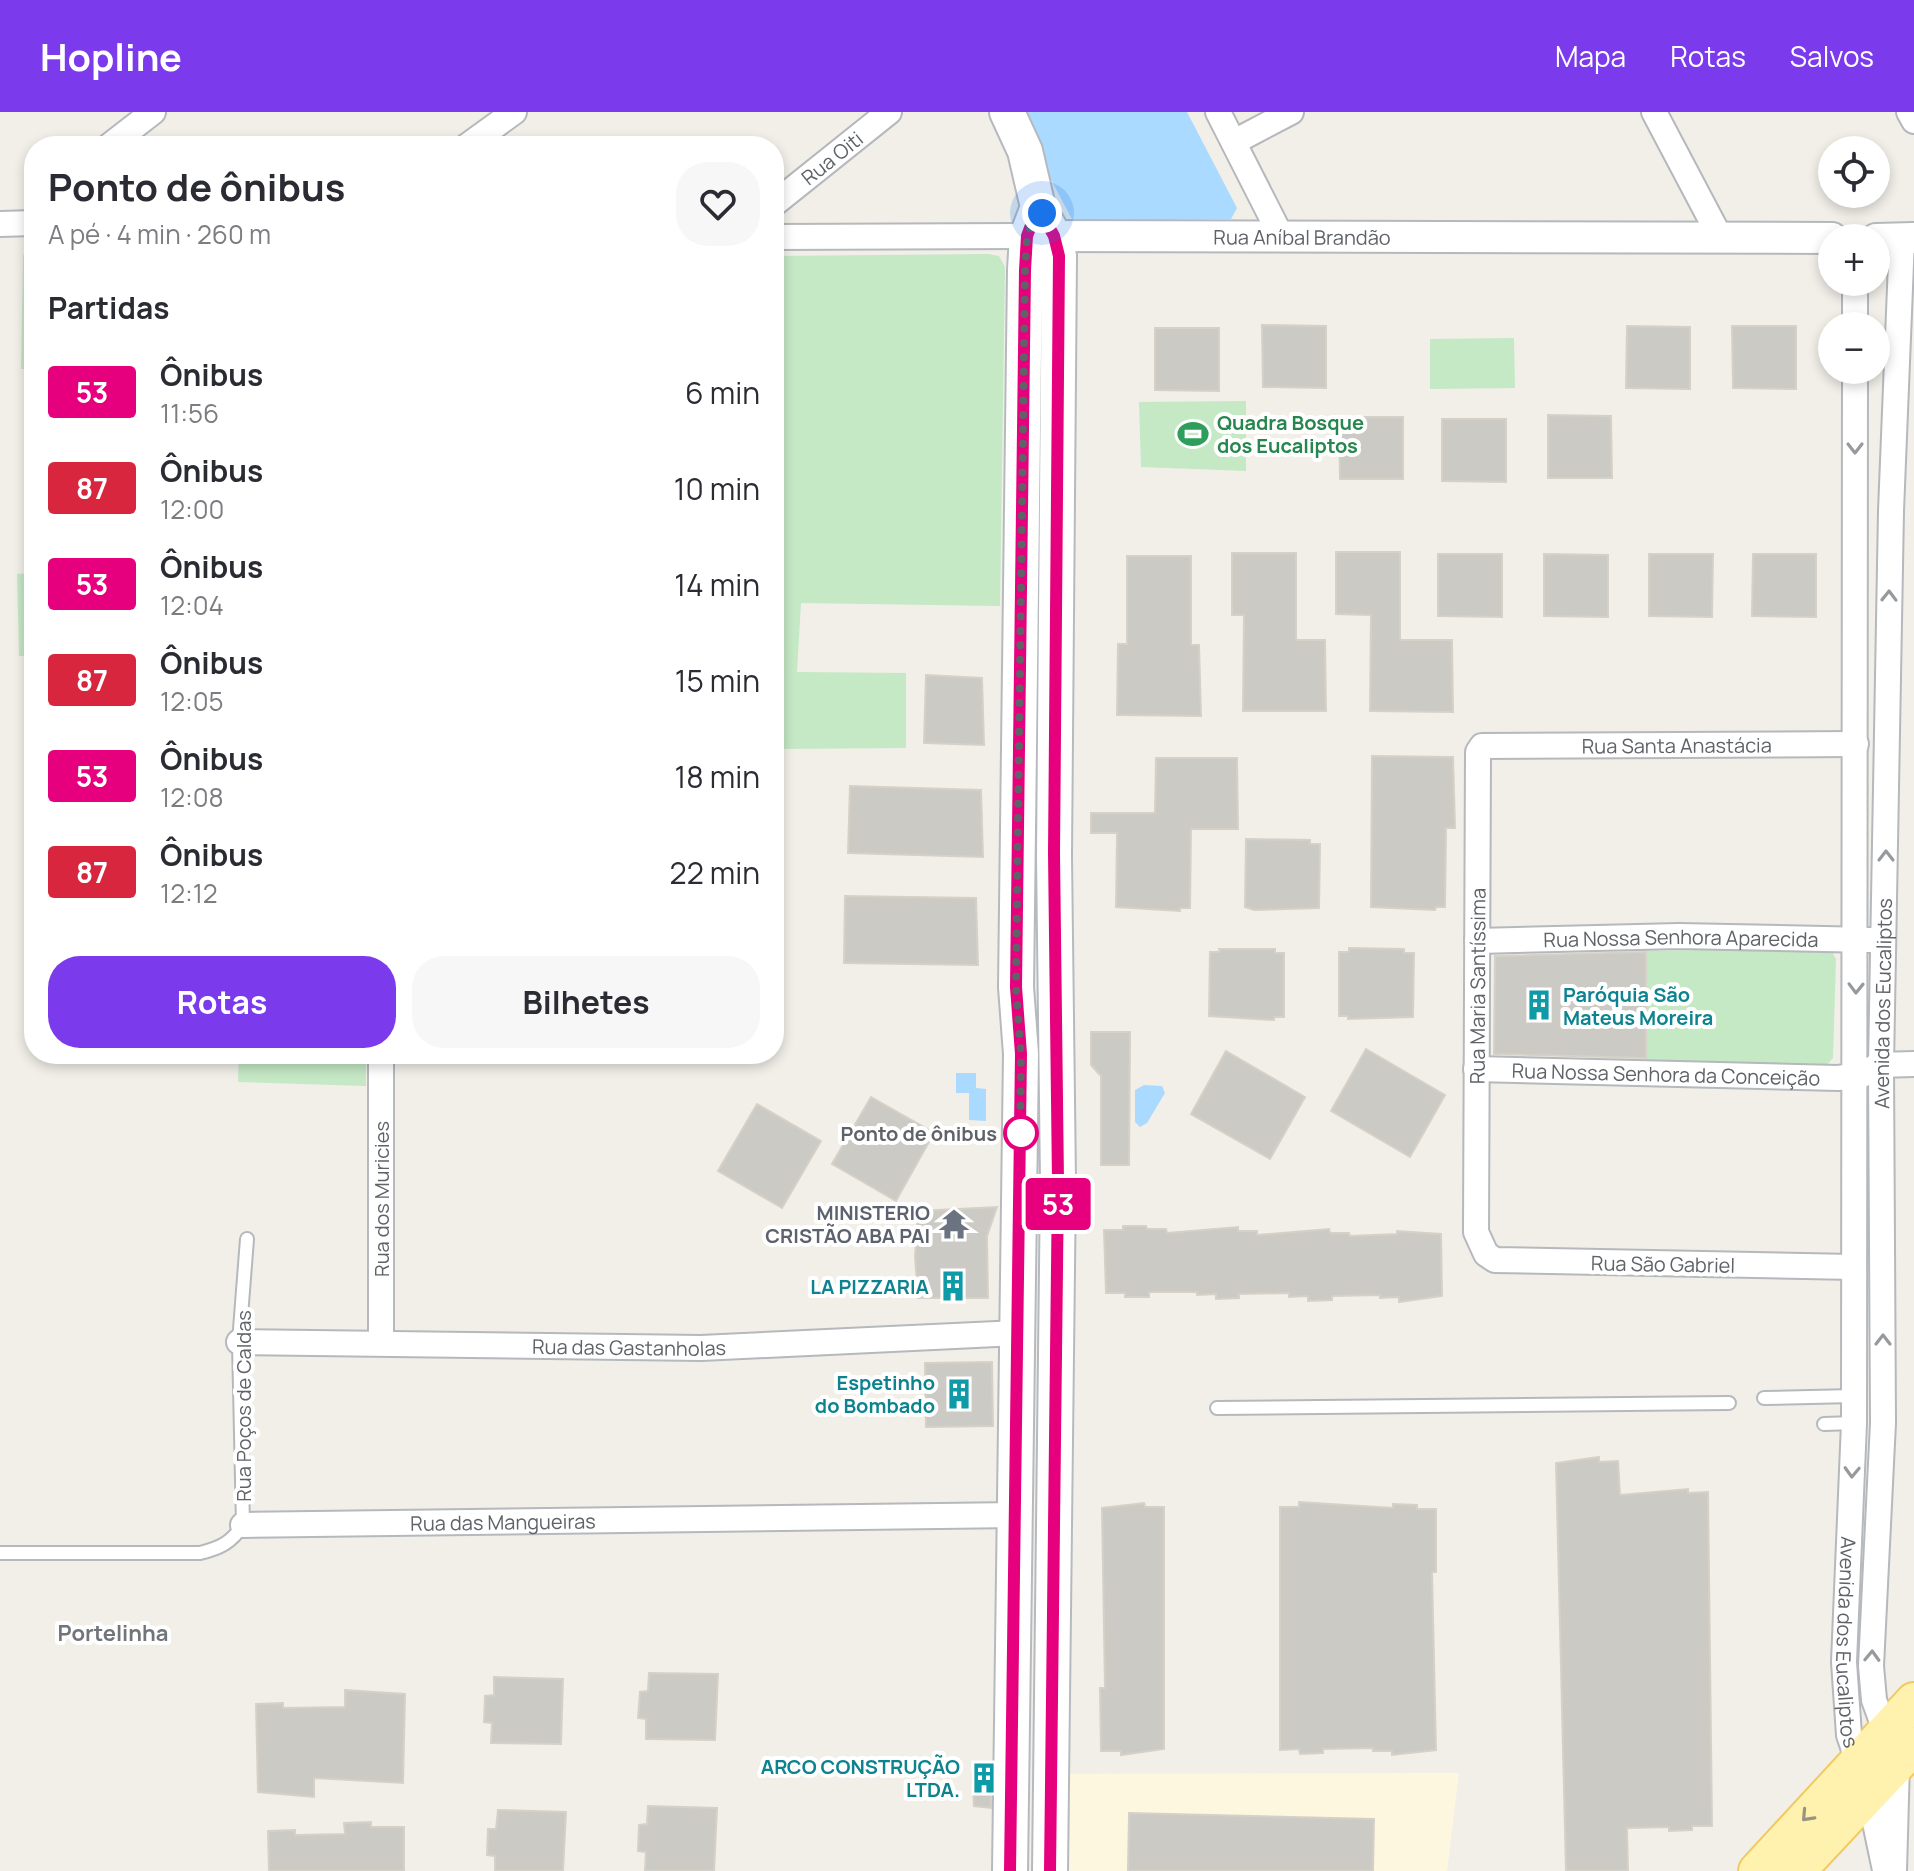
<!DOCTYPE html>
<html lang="pt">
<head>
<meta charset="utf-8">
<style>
  body { margin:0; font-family:Manrope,sans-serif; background:#f7f7f7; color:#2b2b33; height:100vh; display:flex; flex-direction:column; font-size:30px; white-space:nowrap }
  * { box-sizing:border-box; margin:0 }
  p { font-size:26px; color:#7c7c81 }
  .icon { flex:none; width:44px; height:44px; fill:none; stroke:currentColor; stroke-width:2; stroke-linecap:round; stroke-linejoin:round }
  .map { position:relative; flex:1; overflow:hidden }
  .details { position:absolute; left:24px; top:24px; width:760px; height:928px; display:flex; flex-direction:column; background:#fff; border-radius:32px; box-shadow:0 4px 12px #0003 }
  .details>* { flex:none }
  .badge { padding:0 16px; border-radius:6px; font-size:28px; line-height:52px }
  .tools { position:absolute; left:1818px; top:24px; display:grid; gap:16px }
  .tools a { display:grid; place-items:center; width:72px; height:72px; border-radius:50%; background:#fff; box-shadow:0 4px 12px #0003; font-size:40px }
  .you { position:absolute; width:40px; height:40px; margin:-20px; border:6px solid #fff; border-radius:50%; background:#1a73e8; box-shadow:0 0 0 12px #1a73e833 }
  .map>.badge { position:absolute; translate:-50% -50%; box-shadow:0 0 0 4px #fff }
  h2 { padding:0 24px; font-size:30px; line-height:72px }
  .round { display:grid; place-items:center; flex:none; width:84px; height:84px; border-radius:32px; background:#f7f7f7 }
  .overview { display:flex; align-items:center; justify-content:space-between; height:136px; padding:0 24px }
  h1 { font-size:38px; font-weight:700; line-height:60px }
  .primary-button { display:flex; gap:16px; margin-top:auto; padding:16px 24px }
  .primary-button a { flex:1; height:92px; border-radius:32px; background:#7c3aed; color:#fff; font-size:32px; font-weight:700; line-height:92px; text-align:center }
  .primary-button a+a { background:#f7f7f7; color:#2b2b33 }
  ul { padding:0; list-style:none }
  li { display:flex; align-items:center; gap:24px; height:96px; padding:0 24px }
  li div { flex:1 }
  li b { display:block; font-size:30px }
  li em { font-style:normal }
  li .badge { min-width:88px; font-weight:700; text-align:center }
  header { display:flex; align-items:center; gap:48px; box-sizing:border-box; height:112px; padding:0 40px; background:#7c3aed; color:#fff }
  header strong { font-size:38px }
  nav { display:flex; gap:44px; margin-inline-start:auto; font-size:28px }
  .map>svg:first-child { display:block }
  .commercial { fill:#fef7e0 }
  .green { fill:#c5e8c5 }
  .water { fill:#aadaff }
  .building { fill:#cccac5; stroke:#d6d1c6; stroke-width:2 }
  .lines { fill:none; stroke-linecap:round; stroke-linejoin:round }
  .service-casing { stroke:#b5b8bc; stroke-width:16 }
  .minor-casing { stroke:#b5b8bc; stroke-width:28 }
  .tertiary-casing { stroke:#b5b8bc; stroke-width:34 }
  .secondary-casing { stroke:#b6babf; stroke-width:38 }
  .primary-casing { stroke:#f2c960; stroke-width:40 }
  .service { stroke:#fff; stroke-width:12 }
  .minor { stroke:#fff; stroke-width:24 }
  .tertiary { stroke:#fff; stroke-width:30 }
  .secondary { stroke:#fff; stroke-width:34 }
  .primary { stroke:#fff2af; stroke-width:36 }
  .oneway { stroke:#979a9d }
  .oneway2 { stroke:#979581 }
  .line-casing { stroke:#fff; stroke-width:18 }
  .line { stroke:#e6007e; stroke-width:12 }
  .walk { stroke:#5f6368; stroke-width:8; stroke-dasharray:0 14.4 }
  .stop-dot { fill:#fff; stroke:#e6007e; stroke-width:4 }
  .labels { text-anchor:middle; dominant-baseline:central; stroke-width:8; stroke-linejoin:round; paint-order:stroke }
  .street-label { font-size:20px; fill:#5f6368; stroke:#fff }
  .leisure-label { font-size:20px; font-weight:bold; fill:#27864d; stroke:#fff; text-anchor:start }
  .culture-label { font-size:20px; font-weight:bold; fill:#0d838f; stroke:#fff; text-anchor:end }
  .stop-label { font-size:20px; font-weight:bold; fill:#5f6368; stroke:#fff; text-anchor:end }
  .worship-label { font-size:20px; font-weight:bold; fill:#5b616d; stroke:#fff; text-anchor:end }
  .neighbourhood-label { font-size:22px; font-weight:bold; fill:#70757a; stroke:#fff }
</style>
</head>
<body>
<header>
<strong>Hopline</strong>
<nav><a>Mapa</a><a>Rotas</a><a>Salvos</a></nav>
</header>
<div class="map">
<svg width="1914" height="1759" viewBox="0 0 1914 1759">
  <rect width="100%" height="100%" fill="#f1efe8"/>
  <path class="commercial" d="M 1459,1661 L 1447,1759 L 1069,1759 L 1070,1662 Z"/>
  <path class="green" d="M 34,132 L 34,257 L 21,257 L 23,144 L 27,135 Z
    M 988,142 L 999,144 L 1005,155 L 1000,494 L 801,491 L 797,560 L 906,561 L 906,636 L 774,637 L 774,144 Z
    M 1514,226 L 1515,276 L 1430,277 L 1430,227 Z
    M 1246,289 L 1246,359 L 1141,355 L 1139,290 Z
    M 34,461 L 34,544 L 19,544 L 17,462 Z
    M 1821,836 L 1831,838 L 1836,847 L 1833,946 L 1826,954 L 1646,949 L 1646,839 Z
    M 239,942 L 366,942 L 366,974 L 238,970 Z"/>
  <path class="water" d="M 1015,0 L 1187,0 L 1237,96 L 1231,107 L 1073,109 Z
    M 956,961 L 976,961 L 976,976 L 986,977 L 986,1009 L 969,1008 L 969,981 L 956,981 Z
    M 1144,973 L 1162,974 L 1165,981 L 1147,1011 L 1140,1015 L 1135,1010 L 1135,978 Z"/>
  <path class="building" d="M 1262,213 L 1326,214 L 1326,276 L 1263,275 Z
    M 1627,214 L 1690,215 L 1690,277 L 1626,276 Z
    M 1732,214 L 1796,214 L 1796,277 L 1733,276 Z
    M 1155,216 L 1219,216 L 1219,279 L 1155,278 Z
    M 1548,303 L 1611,304 L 1612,366 L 1548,366 Z
    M 1339,305 L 1403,305 L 1403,367 L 1340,367 Z
    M 1442,307 L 1506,307 L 1506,370 L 1442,369 Z
    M 1336,440 L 1400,440 L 1400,528 L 1452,528 L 1453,600 L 1370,599 L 1371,503 L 1336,502 Z
    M 1232,441 L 1296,441 L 1296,528 L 1325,528 L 1326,599 L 1243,599 L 1244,503 L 1232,503 Z
    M 1438,442 L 1502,442 L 1502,505 L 1438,504 Z
    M 1544,442 L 1608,443 L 1608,505 L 1544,504 Z
    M 1649,442 L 1713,442 L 1712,505 L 1649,504 Z
    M 1753,442 L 1816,442 L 1816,505 L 1752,504 Z
    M 1127,444 L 1191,444 L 1191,533 L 1199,533 L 1201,604 L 1117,603 L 1118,532 L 1127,532 Z
    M 926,563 L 982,566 L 984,633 L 924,631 Z
    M 1372,644 L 1453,645 L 1455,716 L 1446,716 L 1445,795 L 1436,795 L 1435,798 L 1371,795 Z
    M 1156,646 L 1237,646 L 1238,717 L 1191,717 L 1190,796 L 1180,796 L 1180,799 L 1116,795 L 1117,721 L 1091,721 L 1091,701 L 1155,701 Z
    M 850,674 L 981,678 L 983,745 L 848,741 Z
    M 1246,727 L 1310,728 L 1310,732 L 1320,732 L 1319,796 L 1254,798 L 1245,795 Z
    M 845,784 L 976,786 L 978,853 L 844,851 Z
    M 1349,836 L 1404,837 L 1404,841 L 1414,841 L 1413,905 L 1348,907 L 1348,904 L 1339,904 L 1339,840 L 1349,840 Z
    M 1219,837 L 1275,837 L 1275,841 L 1284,841 L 1284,905 L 1274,905 L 1274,908 L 1209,904 L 1210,840 L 1220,840 Z
    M 1646,840 L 1646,946 L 1494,942 L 1495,844 Z
    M 1091,920 L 1130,920 L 1129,1053 L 1101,1053 L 1101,964 L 1091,953 Z
    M 1366,937 L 1445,983 L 1410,1045 L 1331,999 Z
    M 1226,939 L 1305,985 L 1270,1047 L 1191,1002 Z
    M 871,985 L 934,1021 L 896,1089 L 832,1052 Z
    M 757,992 L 821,1029 L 782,1096 L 718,1059 Z
    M 997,1095 L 987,1124 L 988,1186 L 918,1186 L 915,1145 L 918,1099 Z
    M 1123,1114 L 1146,1114 L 1147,1117 L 1166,1117 L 1167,1121 L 1238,1115 L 1238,1119 L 1257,1119 L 1257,1123 L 1329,1117 L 1330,1121 L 1349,1121 L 1350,1124 L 1397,1122 L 1397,1119 L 1441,1122 L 1442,1184 L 1399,1190 L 1399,1185 L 1380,1186 L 1380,1183 L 1332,1184 L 1332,1188 L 1308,1189 L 1308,1184 L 1289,1185 L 1289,1181 L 1239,1182 L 1239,1186 L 1216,1187 L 1216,1182 L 1197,1183 L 1197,1180 L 1149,1180 L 1149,1185 L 1125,1185 L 1125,1181 L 1106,1181 L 1104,1118 L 1123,1118 Z
    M 992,1250 L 993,1314 L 926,1315 L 925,1251 Z
    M 1599,1345 L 1599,1350 L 1618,1349 L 1620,1383 L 1688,1377 L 1688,1381 L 1708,1380 L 1712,1714 L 1692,1714 L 1692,1718 L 1669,1719 L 1669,1715 L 1627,1716 L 1628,1759 L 1566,1759 L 1556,1351 Z
    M 1299,1390 L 1393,1396 L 1393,1392 L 1417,1393 L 1417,1397 L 1436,1397 L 1436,1460 L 1432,1460 L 1436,1638 L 1392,1643 L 1392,1639 L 1373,1639 L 1373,1636 L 1323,1637 L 1323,1641 L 1300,1642 L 1299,1637 L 1280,1638 L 1280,1395 L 1299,1395 Z
    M 1144,1391 L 1145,1395 L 1164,1395 L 1164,1637 L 1121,1643 L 1121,1639 L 1101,1639 L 1100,1576 L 1105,1576 L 1102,1396 Z
    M 649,1561 L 718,1562 L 715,1628 L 646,1627 L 646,1607 L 638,1606 L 640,1580 L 648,1579 Z
    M 494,1565 L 563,1567 L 561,1632 L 491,1631 L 492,1611 L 484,1610 L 485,1584 L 494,1583 Z
    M 345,1578 L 405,1582 L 403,1671 L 314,1666 L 314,1685 L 258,1680 L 256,1592 L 283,1591 L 283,1596 L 345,1595 Z
    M 972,1662 L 991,1663 L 991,1696 L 974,1694 Z
    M 648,1694 L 717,1696 L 714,1759 L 645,1759 L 646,1740 L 638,1739 L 639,1713 L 647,1712 Z
    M 498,1698 L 566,1700 L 563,1759 L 495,1759 L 495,1744 L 487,1743 L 488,1717 L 496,1717 Z
    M 1129,1701 L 1374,1707 L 1373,1759 L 1128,1759 Z
    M 371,1710 L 371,1715 L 404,1715 L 404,1759 L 269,1759 L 268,1719 L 295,1718 L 295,1723 L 345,1722 L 344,1711 Z"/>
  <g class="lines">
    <g class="service-casing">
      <path id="service" d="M 1764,1286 L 1854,1284
        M 1217,1296 L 1729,1291
        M 1824,1312 L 1854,1311
        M 0,1441 L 200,1441 C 220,1436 231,1431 243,1413 L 239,1230 L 247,1127"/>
    </g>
    <g class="minor-casing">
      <g id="minor">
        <path d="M 1218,0 L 1280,122"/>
        <path d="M 1654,0 L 1720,125"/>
        <path d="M 1909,0 L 1914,9"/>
        <path d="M 1234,30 L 1291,0"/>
        <path d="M 109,34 L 153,0"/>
        <path d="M 467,34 L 514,0"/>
        <path id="s1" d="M 774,92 L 889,0"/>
        <path d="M 0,112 L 34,111"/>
        <path d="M 774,125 L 1027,124"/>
        <path d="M 1855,170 L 1855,214"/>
        <path id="s2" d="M 1855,258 L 1854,1311 L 1844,1550 L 1849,1623 L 1869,1682 L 1885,1758"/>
        <path id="s3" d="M 1477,829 L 1679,824 L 1870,828"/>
        <path id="s4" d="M 1476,957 L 1838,966 L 1862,963 L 1878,953 L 1914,952"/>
        <path id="s5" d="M 1854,1155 L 1495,1148 L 1486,1142 L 1476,1120 L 1478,640 L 1482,634 L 1856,632"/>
        <path id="s6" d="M 239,1230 L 701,1236 L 1018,1221"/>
        <path d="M 381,1231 L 381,942"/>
        <path id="s7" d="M 243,1413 L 1017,1403"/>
        <path id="s8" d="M 1894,1759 L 1897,1651 L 1874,1588 L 1871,1554 L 1883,1311 L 1881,953 L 1891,399 L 1902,126"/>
      </g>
    </g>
    <g class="tertiary-casing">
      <g id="tertiary">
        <path id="s9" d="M 1030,124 L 1832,126"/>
        <path d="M 1876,127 L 1914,126"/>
      </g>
    </g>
    <g class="secondary-casing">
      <path id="secondary" d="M 1007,0 L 1025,39 L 1038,95 L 1054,124 L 1059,144 L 1054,744 L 1058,1070 L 1050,1759
        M 1010,1759 L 1021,942 L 1016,875 L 1025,158 L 1027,124 L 1038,95"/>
    </g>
    <g class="primary-casing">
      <path id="primary" d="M 1757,1759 L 1914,1589
        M 1797,1759 L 1914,1634"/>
    </g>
    <use href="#service" class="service"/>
    <use href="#minor" class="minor"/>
    <use href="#tertiary" class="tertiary"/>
    <use href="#secondary" class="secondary"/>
    <use href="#primary" class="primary"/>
  </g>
  <defs><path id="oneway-chevron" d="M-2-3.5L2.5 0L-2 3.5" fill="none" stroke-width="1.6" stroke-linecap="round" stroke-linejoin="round" transform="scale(2)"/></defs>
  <g class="oneway">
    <use href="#oneway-chevron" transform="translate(1855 336) rotate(90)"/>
    <use href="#oneway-chevron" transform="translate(1889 484) rotate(-89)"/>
    <use href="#oneway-chevron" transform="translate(1886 744) rotate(-90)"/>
    <use href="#oneway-chevron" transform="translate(1856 876) rotate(91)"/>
    <use href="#oneway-chevron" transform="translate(1883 1228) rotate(-90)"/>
    <use href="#oneway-chevron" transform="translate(1852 1360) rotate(92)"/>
    <use href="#oneway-chevron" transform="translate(1872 1544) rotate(-88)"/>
  </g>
  <use class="oneway2" href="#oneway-chevron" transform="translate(1807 1704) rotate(133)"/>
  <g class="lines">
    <g class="line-casing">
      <path id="line" d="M 1010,1759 L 1021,942 L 1016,875 L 1025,158 L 1027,124 L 1038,95 L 1054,124 L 1059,144 L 1054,741 L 1058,1070 L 1050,1759"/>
    </g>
    <use href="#line" class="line"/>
    <path class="walk" d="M 1021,1021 L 1020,1029 L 1021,942 L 1016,875 L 1025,158 L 1027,124 L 1038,95 L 1042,101"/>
  </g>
  <defs>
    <g id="stadium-bare" transform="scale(2.4)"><path d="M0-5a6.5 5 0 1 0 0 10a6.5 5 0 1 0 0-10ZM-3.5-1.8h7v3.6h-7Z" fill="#2e9e5b" stroke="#fff" stroke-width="2.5" paint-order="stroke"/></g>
    <g id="building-bare" transform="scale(2.4)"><path d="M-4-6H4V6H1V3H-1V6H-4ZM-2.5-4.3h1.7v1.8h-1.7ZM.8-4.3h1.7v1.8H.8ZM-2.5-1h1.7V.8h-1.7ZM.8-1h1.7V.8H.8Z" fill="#0f9aa8" stroke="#fff" stroke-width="2.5" paint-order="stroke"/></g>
    <g id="temple-bare" transform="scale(2.4)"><path d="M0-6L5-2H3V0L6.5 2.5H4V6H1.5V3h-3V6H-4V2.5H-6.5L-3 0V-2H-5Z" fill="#6b7280" stroke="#fff" stroke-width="2.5" paint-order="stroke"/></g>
  </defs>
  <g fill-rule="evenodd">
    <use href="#stadium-bare" x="1193" y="322"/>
    <use href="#building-bare" x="1539" y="893"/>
    <use href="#temple-bare" x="954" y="1112"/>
    <use href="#building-bare" x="953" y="1174"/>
    <use href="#building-bare" x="959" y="1282"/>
    <use href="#building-bare" x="984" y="1666"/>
  </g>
  <circle class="stop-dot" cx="1021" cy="1021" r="16"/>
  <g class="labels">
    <g class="street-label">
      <text stroke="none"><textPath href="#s1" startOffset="74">Rua Oiti</textPath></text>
      <text stroke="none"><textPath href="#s9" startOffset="272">Rua Aníbal Brandão</textPath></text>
      <text stroke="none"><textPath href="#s5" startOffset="1076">Rua Santa Anastácia</textPath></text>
      <text stroke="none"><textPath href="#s3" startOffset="204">Rua Nossa Senhora Aparecida</textPath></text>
      <text stroke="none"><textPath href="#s5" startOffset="640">Rua Maria Santíssima</textPath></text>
      <text stroke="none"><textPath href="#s8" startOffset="872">Avenida dos Eucaliptos</textPath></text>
      <text stroke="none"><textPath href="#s4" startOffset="190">Rua Nossa Senhora da Conceição</textPath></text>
      <text transform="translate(381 1087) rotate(-90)">Rua dos Muricies</text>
      <text transform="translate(1663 1152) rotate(1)">Rua São Gabriel</text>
      <text stroke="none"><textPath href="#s6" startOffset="390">Rua das Gastanholas</textPath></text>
      <text transform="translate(243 1294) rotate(-90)">Rua Poços de Caldas</text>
      <text stroke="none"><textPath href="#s7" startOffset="260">Rua das Mangueiras</textPath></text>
      <text stroke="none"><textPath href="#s2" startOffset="1272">Avenida dos Eucaliptos</textPath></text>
    </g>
    <g class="leisure-label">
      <text x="1217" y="310">Quadra Bosque<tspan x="1217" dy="23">dos Eucaliptos</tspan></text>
    </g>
    <g class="culture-label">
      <text x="1563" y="882" text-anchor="start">Paróquia São<tspan x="1563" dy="23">Mateus Moreira</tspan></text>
      <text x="929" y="1174">LA PIZZARIA</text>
      <text x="935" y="1270">Espetinho<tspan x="935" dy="23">do Bombado</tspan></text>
      <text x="960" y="1654">ARCO CONSTRUÇÃO<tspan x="960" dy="23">LTDA.</tspan></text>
    </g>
    <g class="stop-label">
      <text x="997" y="1021">Ponto de ônibus</text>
    </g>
    <g class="worship-label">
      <text x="930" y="1100">MINISTERIO<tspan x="930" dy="23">CRISTÃO ABA PAI</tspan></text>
    </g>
    <g class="neighbourhood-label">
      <text x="113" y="1521">Portelinha</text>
    </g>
  </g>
</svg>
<div class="tools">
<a><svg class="icon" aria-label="locate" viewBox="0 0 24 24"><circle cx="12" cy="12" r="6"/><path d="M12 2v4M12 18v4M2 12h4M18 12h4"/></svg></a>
<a>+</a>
<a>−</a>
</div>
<div class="you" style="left:1042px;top:101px"></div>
<b class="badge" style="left:1058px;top:1092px;background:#e6007e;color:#fff">53</b>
<section class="details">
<div class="overview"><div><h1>Ponto de ônibus</h1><p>A pé · 4 min · 260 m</p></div><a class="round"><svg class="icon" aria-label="heart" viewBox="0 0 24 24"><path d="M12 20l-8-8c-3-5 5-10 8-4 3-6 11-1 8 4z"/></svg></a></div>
<h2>Partidas</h2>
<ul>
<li><span class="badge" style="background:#e6007e;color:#fff">53</span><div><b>Ônibus</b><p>11:56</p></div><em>6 min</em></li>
<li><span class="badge" style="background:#d7263d;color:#fff">87</span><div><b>Ônibus</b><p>12:00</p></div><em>10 min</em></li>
<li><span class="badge" style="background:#e6007e;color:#fff">53</span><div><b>Ônibus</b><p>12:04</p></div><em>14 min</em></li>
<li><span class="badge" style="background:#d7263d;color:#fff">87</span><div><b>Ônibus</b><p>12:05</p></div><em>15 min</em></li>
<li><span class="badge" style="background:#e6007e;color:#fff">53</span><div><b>Ônibus</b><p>12:08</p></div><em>18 min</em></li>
<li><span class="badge" style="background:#d7263d;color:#fff">87</span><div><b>Ônibus</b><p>12:12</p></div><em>22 min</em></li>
</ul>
<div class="primary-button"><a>Rotas</a><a>Bilhetes</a></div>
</section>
</div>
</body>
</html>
